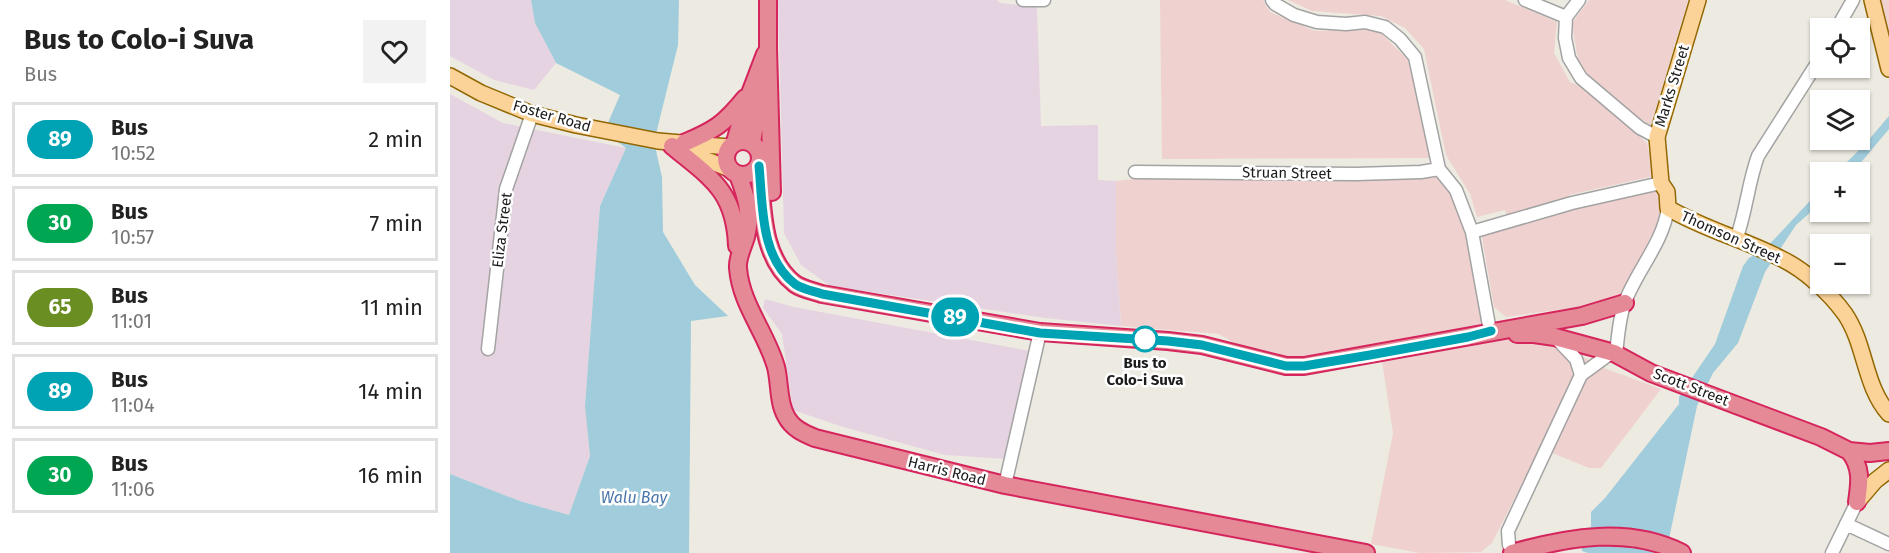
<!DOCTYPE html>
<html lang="en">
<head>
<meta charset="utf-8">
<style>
  body { margin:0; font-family:"Fira Sans",sans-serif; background:#f2f2f2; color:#222; height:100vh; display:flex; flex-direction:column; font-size:22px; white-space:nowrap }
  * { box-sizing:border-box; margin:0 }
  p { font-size:20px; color:#767676 }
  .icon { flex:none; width:33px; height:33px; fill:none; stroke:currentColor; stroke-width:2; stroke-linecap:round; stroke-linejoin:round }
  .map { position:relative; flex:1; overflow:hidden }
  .sheet { display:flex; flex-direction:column; background:#fff; width:450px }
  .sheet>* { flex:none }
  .badge { padding:0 12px; border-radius:20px; font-size:21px; line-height:39px }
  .controls { position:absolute; left:1360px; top:18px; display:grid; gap:12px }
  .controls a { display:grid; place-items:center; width:60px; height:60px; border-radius:0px; background:#fff; box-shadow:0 2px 4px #0004; font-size:30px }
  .map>.badge { position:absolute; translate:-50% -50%; box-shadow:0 0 0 3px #fff }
  .round { display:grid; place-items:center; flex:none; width:63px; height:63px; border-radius:0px; background:#f2f2f2 }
  .summary { display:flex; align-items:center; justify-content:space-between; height:102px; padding:0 24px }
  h1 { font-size:28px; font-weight:700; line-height:45px }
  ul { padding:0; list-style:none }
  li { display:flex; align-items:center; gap:18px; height:75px; margin:0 12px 9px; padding:0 12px; border:3px solid #e0e0e0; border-radius:0px }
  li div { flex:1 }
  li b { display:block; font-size:22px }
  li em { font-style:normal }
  li .badge { min-width:66px; font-weight:700; text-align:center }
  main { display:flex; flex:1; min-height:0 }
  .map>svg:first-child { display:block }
  .commercial { fill:#efd2d0 }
  .industrial { fill:#e6d3e2 }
  .water { fill:#a1ccdb }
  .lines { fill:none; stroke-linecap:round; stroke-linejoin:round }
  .minor-casing { stroke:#a3a3a3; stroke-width:15 }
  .major-casing { stroke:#926701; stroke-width:18 }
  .highway-casing { stroke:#d5255c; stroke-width:20 }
  .minor { stroke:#fff; stroke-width:12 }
  .major { stroke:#fbd399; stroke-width:15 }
  .highway { stroke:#e58997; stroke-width:16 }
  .line-casing { stroke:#fff; stroke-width:14 }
  .line { stroke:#00a3b4; stroke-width:9 }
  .stop-dot { fill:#fff; stroke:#00a3b4; stroke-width:3 }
  .labels { text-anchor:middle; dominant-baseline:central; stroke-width:5; stroke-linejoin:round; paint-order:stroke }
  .street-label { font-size:15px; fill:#1c1c1c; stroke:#fff }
  .stop-label { font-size:15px; font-weight:bold; fill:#1c1c1c; stroke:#fff }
  .water-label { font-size:16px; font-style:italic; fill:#4a77aa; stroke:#fff }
</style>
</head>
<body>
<main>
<section class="sheet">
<div class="summary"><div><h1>Bus to Colo-i Suva</h1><p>Bus</p></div><a class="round"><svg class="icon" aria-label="heart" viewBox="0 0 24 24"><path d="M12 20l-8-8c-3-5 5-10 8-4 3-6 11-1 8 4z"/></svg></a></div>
<ul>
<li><span class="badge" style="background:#00a3b4;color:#fff">89</span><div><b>Bus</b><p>10:52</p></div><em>2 min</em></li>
<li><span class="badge" style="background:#00a651;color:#fff">30</span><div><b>Bus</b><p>10:57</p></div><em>7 min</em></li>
<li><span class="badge" style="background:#6b8e23;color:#fff">65</span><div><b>Bus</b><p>11:01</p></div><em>11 min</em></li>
<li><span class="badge" style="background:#00a3b4;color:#fff">89</span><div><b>Bus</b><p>11:04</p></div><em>14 min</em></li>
<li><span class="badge" style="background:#00a651;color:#fff">30</span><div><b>Bus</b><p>11:06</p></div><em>16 min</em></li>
</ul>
</section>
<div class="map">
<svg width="1439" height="553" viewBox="0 0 1439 553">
  <rect width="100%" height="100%" fill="#edeae1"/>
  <path class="commercial" d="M 710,0 L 813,0 L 820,12 L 865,31 L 915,29 L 931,33 L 958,60 L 982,158 L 712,159 Z
    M 838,0 L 1055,0 L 1107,22 L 1104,53 L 1120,82 L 1139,90 L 1197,143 L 1204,176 L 1119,195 L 1122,203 L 1058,223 L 1055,210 L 1027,217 L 1020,194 L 996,155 L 974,49 L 955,28 L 931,16 L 862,11 Z
    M 1139,0 L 1238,0 L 1201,125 L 1159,100 L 1130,73 L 1122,23 Z
    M 1430,0 L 1439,0 L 1439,34 Z
    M 984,168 L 999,189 L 1015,230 L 1033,327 L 838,361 L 800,352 L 769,334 L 671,326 L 666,251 L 666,181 L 740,173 Z
    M 1209,186 L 1215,209 L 1210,227 L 1170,301 L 1056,317 L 1044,307 L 1031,232 Z
    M 1091,333 L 1151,367 L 1211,389 L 1151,468 L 1139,468 L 1090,448 L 1042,543 L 1031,552 L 970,553 L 921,544 L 943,433 L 932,361 L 1039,340 Z"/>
  <path class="industrial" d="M 0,0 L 81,0 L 85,23 L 106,63 L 84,90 L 44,80 L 0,56 Z
    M 328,0 L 547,0 L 550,3 L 587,7 L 591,126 L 648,125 L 648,180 L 666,181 L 666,251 L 671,326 L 595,318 L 380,286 L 351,265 L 334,233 Z
    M 0,94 L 53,123 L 176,148 L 150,206 L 135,406 L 140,456 L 119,515 L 70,501 L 0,474 Z
    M 315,299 L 344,307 L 580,351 L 557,459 L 495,455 L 393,427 L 343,410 L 332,334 L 313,308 Z"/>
  <path class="water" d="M 81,0 L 229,0 L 228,45 L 204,142 L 212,177 L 213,232 L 245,285 L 278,316 L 241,321 L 239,553 L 0,553 L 0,474 L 70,501 L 119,515 L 140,456 L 135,406 L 150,206 L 176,148 L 154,132 L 170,95 L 106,63 L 85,23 Z
    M 1439,116 L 1439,129 L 1403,172 L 1387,172 L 1416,143 Z
    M 1371,189 L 1371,203 L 1346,225 L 1315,272 L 1288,343 L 1263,373 L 1247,406 L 1216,553 L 1138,553 L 1132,551 L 1131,529 L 1141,527 L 1141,512 L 1155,498 L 1229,404 L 1229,397 L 1265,344 L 1293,266 L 1299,258 L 1316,248 Z"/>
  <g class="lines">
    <g class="minor-casing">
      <path id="minor" d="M 573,0 L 594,0
        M 822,0 L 825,4 L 844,15 L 867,22 L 896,24 L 915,22 L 935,27 L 950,39 L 965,57 L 989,169 L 1006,190 L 1022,232 L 1040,331
        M 1075,0 L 1116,17
        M 1129,0 L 1116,17 L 1115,38 L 1119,58 L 1131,78 L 1190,128 L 1207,137
        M 1387,28 L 1403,0
        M 685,172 L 906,174 L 971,172 L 989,169
        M 1022,232 L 1122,203 L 1211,183
        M 1286,240 C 1296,213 1298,183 1308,156 L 1371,57
        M 1105,337 L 1126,359 L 1131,375
        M 38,349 L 56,189 L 82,114
        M 1166,354 C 1168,337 1169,318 1175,302 C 1187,270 1213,243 1218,208
        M 555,485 L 590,332
        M 1396,524 L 1439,544
        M 1059,545 L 1058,531 L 1131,375 L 1161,353
        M 1382,553 L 1407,502"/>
    </g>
    <g class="major-casing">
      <path id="major" d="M 1248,0 L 1207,137 L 1211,183 L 1217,192 L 1218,208 C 1253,229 1293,239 1330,258 C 1355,270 1379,292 1395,314 C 1416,345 1414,386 1439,414
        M 1422,0 L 1439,69
        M 0,76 L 31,93 L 82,114 L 126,125 L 208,141 L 279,147
        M 228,149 L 280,169
        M 1407,502 L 1425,481 L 1439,470"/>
    </g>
    <g class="highway-casing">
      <path id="highway" d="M 318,48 L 322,192
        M 316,59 L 318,48 L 318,0
        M276 158a17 17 0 1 1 34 0a17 17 0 1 1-34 0Z
        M 285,142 L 296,104 L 315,54
        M 234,143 C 265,130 274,124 295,98
        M 302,143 L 311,87
        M 222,146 C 261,178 285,191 287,246
        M 309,166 C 313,206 310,257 345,284 C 352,289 363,291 372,294 L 590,332 L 718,341 L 752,345 L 836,366 L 854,366 L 1132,316 L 1175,303
        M 288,175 C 296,195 302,215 296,237 C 293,247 287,258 288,268 C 291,305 316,332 326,367 C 330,383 328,402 336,416 C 342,428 353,433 365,438 L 555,485 L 916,553
        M 1067,334 L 1084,334 L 1105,337 L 1164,353 L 1201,373 L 1371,437 L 1399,451 L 1420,453 L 1439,451
        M 1399,451 C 1412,467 1410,482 1407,502
        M 1062,553 C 1118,537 1179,526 1232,553"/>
    </g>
    <use href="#minor" class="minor"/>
    <use href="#major" class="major"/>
    <use href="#highway" class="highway"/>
  </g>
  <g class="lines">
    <g class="line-casing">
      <path id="line" d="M 309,166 C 313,206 310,257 345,284 C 352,289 363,291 372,294 L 590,333 L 718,341 L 752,345 L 836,366 L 854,366 L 920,355 L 1018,337 L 1041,331"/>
    </g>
    <use href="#line" class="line"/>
  </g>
  <circle class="stop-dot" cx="695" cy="339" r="12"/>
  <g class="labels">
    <g class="street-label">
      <text transform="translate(1222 86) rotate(-73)">Marks Street</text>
      <text transform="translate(102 116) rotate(16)">Foster Road</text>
      <text transform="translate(837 173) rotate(1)">Struan Street</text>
      <text transform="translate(52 230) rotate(-83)">Eliza Street</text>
      <text transform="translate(1281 237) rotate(24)">Thomson Street</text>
      <text transform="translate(1241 387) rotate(21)">Scott Street</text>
      <text transform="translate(497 471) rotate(14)">Harris Road</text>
    </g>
    <g class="stop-label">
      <text x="695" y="363">Bus to<tspan x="695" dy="17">Colo-i Suva</tspan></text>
    </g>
    <g class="water-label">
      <text x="184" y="497">Walu Bay</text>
    </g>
  </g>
</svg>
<div class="controls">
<a><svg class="icon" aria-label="locate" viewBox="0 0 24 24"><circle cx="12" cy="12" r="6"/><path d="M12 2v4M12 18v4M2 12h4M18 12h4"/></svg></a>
<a><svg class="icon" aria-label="layers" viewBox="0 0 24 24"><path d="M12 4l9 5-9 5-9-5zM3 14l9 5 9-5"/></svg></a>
<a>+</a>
<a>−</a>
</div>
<b class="badge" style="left:505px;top:317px;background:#00a3b4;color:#fff">89</b>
</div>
</main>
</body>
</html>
